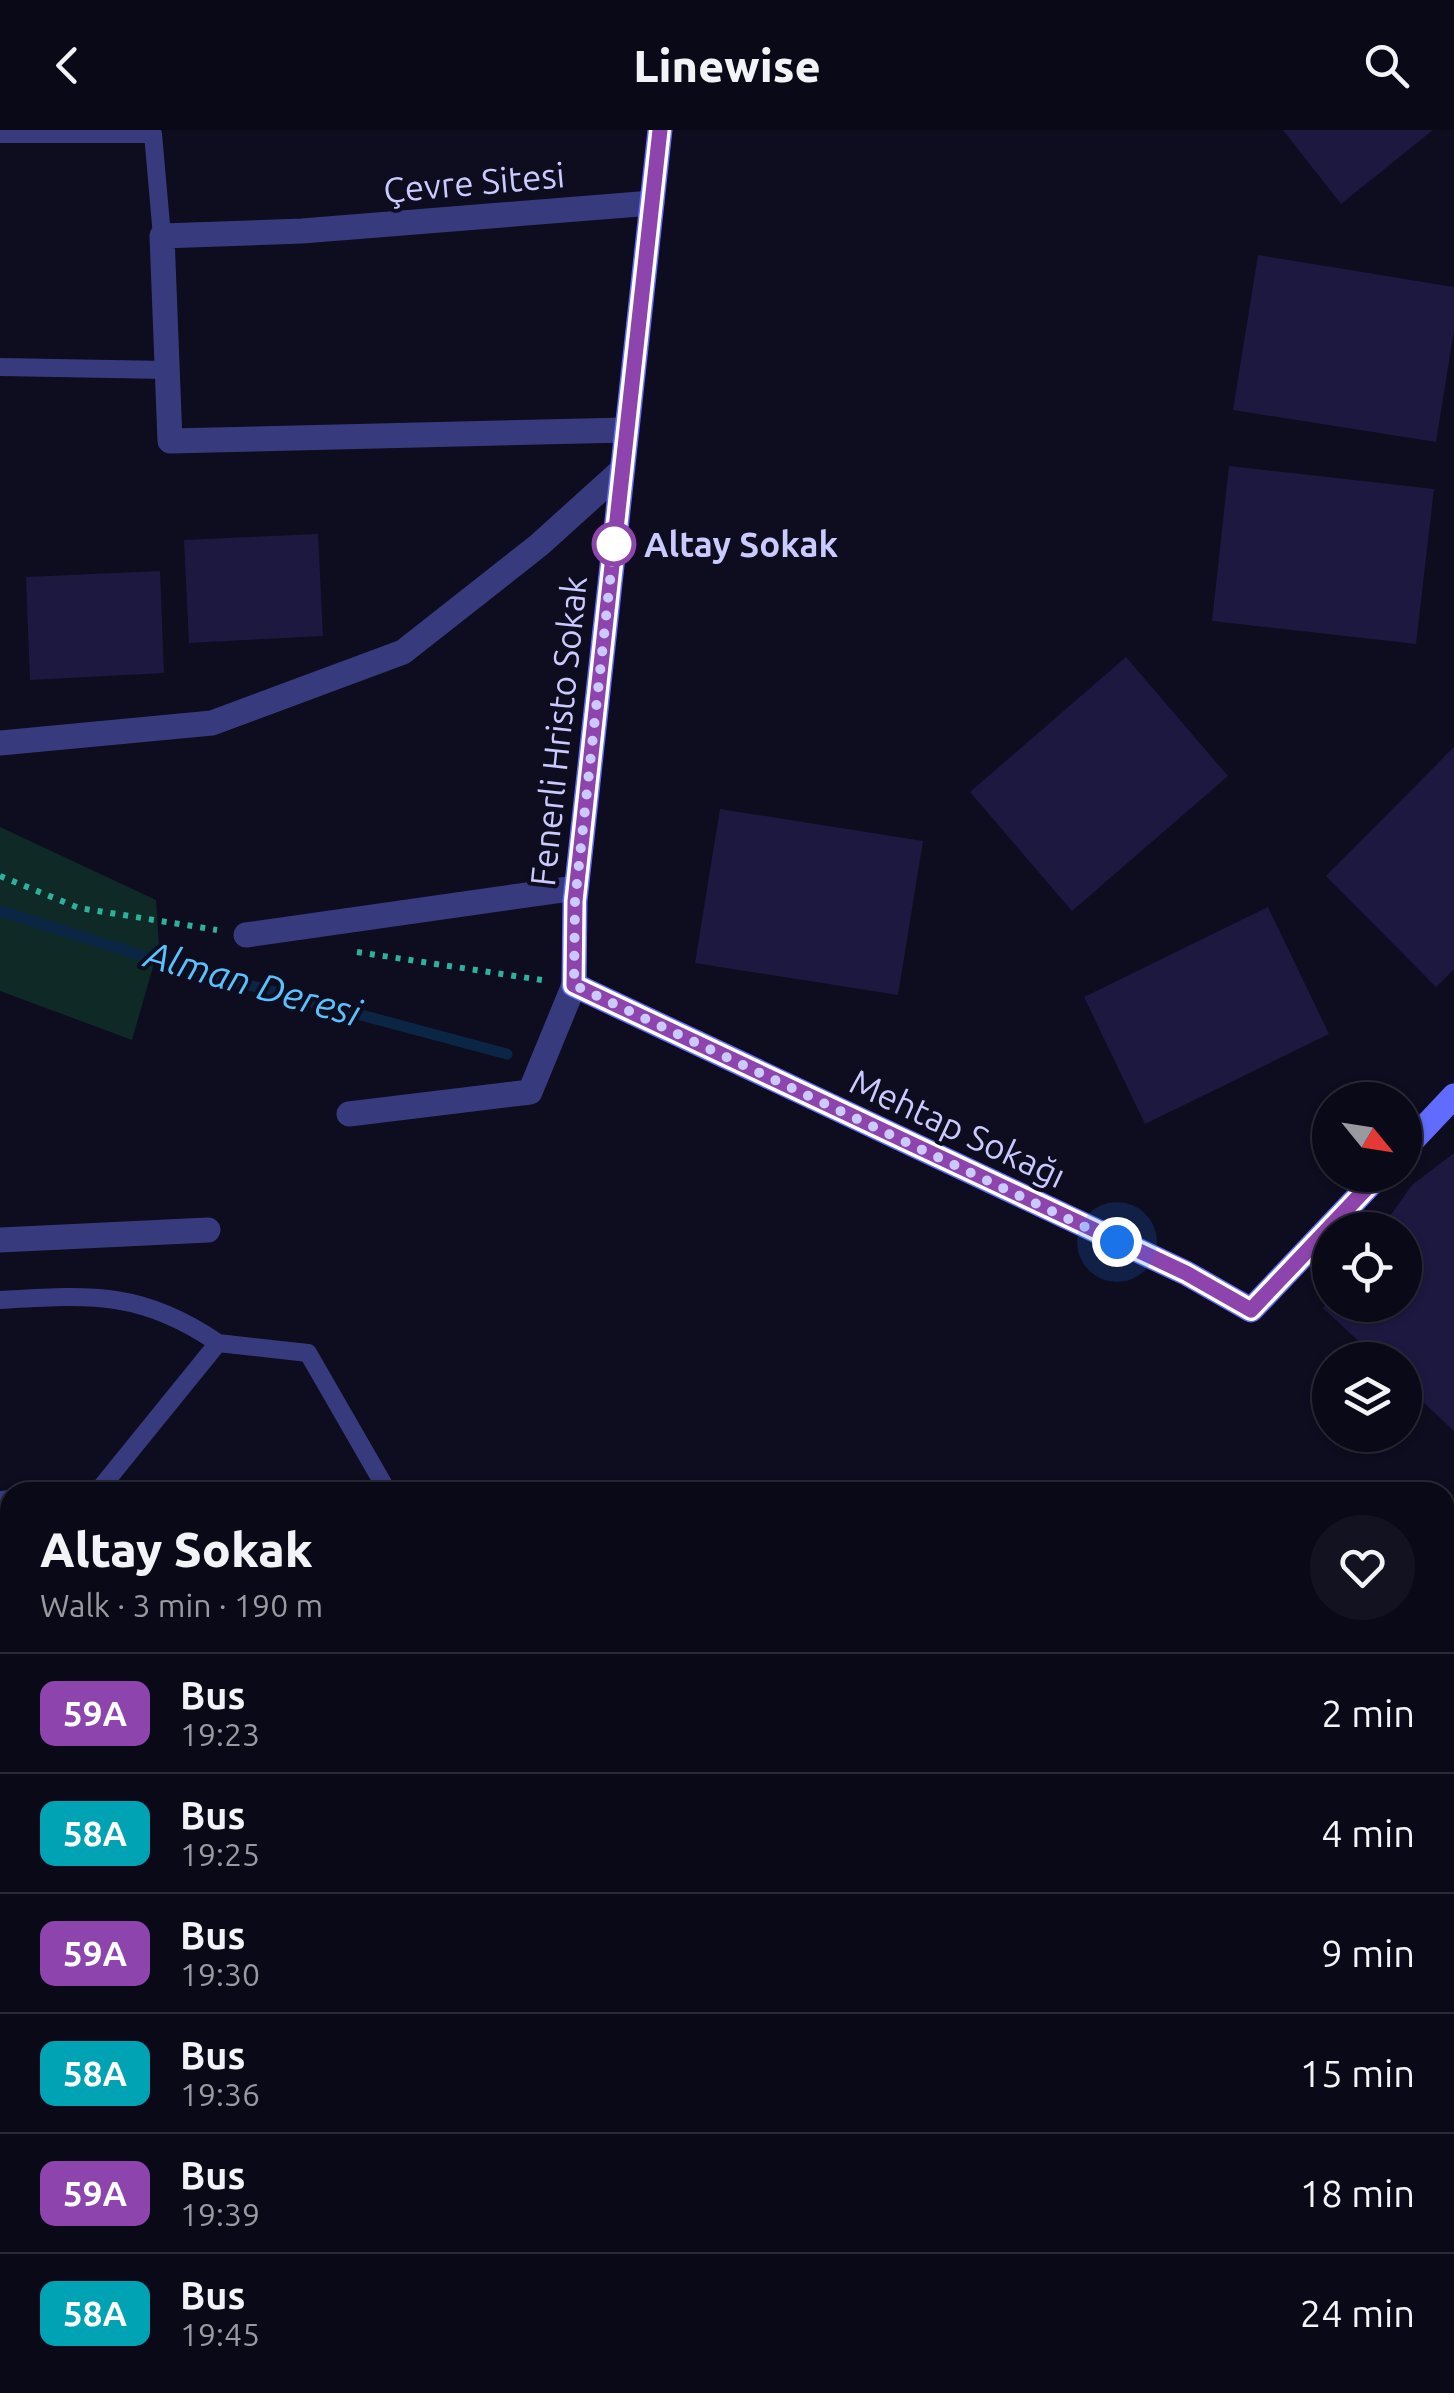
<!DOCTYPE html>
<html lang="en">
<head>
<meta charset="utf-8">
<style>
  body { margin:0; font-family:Ubuntu,sans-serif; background:#131220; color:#f1f3f6; height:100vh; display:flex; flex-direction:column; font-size:38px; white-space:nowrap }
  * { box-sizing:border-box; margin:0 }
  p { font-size:32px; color:#999aa1 }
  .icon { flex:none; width:55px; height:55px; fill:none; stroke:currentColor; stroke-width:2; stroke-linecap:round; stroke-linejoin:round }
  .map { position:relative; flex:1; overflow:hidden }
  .side { position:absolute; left:0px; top:1352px; width:1455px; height:912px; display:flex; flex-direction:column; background:#0a0917; border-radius:30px 30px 0 0; box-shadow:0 2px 8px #0004,0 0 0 2px #2a2a36 }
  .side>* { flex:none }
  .badge { padding:0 20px; border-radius:15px; font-size:35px; line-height:65px }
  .needle { width:65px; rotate:120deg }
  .tools { position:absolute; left:1312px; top:952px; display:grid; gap:20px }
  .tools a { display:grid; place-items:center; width:110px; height:110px; border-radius:50%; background:#0a0917; box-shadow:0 2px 8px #0004,0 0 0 2px #2a2a36; font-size:50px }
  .you { position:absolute; width:50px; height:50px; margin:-25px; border:8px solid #fff; border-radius:50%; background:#1a73e8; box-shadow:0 0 0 15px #1a73e833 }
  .map>.badge { position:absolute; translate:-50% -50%; box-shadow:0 0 0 5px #fff }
  .round { display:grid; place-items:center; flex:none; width:105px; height:105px; border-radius:52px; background:#131220 }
  .summary { display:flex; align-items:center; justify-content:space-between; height:170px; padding:0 40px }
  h1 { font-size:48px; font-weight:800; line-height:75px }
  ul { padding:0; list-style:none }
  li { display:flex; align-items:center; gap:30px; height:120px; padding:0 40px; border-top:2px solid #2a2a36 }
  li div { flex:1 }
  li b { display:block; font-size:38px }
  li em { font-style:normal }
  li .badge { min-width:110px; font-weight:700; text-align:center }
  header { display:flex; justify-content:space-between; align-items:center; height:130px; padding:0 40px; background:#0a0917; font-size:45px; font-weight:800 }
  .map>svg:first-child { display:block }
  .green { fill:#0f2926 }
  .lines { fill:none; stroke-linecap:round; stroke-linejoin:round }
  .stream { stroke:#0b2644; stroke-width:11 }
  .building { fill:#1c1840 }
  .path { stroke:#2cb19c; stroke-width:6; stroke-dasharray:5 8; stroke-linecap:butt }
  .lane { stroke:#373b7e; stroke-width:18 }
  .street { stroke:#373b7e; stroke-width:25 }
  .secondary { stroke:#616cff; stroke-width:25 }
  .primary { stroke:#ad51ff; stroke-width:25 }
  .highway { stroke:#ff45b0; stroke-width:30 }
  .line-casing { stroke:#fff; stroke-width:22 }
  .line { stroke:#8e44ad; stroke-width:15 }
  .walk { stroke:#cbcaff; stroke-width:10; stroke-dasharray:0 18 }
  .stop-dot { fill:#fff; stroke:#8e44ad; stroke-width:5 }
  .labels { text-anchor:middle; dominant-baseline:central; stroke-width:8; stroke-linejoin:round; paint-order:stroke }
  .street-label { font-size:35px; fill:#cbcaff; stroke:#0e0c1f }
  .stop-label { font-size:35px; font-weight:bold; fill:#cbcaff; stroke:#0e0c1f; text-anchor:start }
  .water-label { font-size:38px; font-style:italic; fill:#58c2ff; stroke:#0e0c1f }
</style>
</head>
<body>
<header><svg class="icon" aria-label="back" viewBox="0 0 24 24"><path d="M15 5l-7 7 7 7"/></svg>Linewise<svg class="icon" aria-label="search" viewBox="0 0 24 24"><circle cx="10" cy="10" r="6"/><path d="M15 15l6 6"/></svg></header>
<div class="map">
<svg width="1454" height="2263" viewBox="0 0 1454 2263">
  <rect width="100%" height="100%" fill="#0e0c1f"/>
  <path class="green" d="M 0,697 L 156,770 L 159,816 L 132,910 L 0,861 Z
    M 1454,1959 L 1454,2115 L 1445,2125 L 1445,1968 Z
    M 10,2124 L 10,2255 L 312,2255 L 320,2263 L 0,2263 L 0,2125 Z
    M 1454,2182 L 1454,2263 L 1392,2263 L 1397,2255 L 1445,2255 L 1445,2191 Z
    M 514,2255 L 684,2255 L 676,2263 L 503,2263 Z
    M 1142,2255 L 1329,2255 L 1323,2263 L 1133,2263 Z"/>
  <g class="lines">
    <path class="stream" d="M 0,781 L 159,831 L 507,924"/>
  </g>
  <path class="building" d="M 1283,0 L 1433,0 L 1341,74 Z
    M 1258,125 L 1454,157 L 1454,200 L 1436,312 L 1233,280 Z
    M 1229,336 L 1434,359 L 1416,514 L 1212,491 Z
    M 318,404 L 323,506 L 189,513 L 184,410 Z
    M 160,441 L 164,543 L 30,550 L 26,447 Z
    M 1126,527 L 1228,646 L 1072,781 L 970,662 Z
    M 1454,617 L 1454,839 L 1436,857 L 1326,746 Z
    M 720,679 L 923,711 L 898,865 L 695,833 Z
    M 1268,777 L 1329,904 L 1145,994 L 1084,867 Z
    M 1454,1023 L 1454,1301 L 1405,1255 L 1405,1230 L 1379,1230 L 1323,1178 L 1330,1169 L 1330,1175 L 1405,1175 L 1405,1100 L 1380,1100 L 1412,1055 Z"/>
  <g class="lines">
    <path class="path" d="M 0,746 L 79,778 L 217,800
      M 357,822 L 548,851"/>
    <path class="lane" d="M 0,4 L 153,4 L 162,106
      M 0,237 L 167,240
      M 0,1170 C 89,1165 141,1160 218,1213
      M 98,1361 L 218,1213 L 308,1223 L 388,1362
      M 0,1370 L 10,1369
      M 0,1931 L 10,1931"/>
    <path class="street" d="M 626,300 L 170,311 L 162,106 L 302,101 L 652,73
      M 0,613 L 212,593 L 403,522 L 539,415 L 622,340
      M 246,805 L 576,758
      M 349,984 L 530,962 L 574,855
      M 0,1110 L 208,1100"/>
    <path class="secondary" d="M 660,0 L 575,771 L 574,855 L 1186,1143 L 1251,1180 L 1379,1045
      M 1405,1018 L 1454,966
      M 1445,1423 L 1454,1413
      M 0,2084 L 10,2086
      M 1445,2148 L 1454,2137
      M 1351,2263 L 1357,2255"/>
    <path class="primary" d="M 365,2255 L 372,2263
      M 452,2263 L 456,2255"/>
    <path class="highway" d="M 1445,1604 L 1454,1594
      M 1445,1653 L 1454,1644
      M 1445,1799 L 1454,1790
      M 1445,1925 L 1454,1917
      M 812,2263 L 820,2255
      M 983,2263 L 990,2255
      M 1081,2263 L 1089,2255"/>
  </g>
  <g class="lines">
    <g class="line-casing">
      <path id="line" d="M 660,0 L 575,771 L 574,855 L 1186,1143 L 1251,1180 L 1379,1045"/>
    </g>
    <use href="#line" class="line"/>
    <path class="walk" d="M 614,414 L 575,771 L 574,855 L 1117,1112"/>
  </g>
  <circle class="stop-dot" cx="614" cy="414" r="20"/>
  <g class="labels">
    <g class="street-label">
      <text transform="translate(474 52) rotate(-5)">Çevre Sitesi</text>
      <text transform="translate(558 601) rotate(-84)">Fenerli Hristo Sokak</text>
      <text transform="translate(958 998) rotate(25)">Mehtap Sokağı</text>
    </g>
    <g class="stop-label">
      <text x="644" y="414">Altay Sokak</text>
    </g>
    <g class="water-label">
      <text transform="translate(253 853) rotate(16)">Alman Deresi</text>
    </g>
  </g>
</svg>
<div class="tools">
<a><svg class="needle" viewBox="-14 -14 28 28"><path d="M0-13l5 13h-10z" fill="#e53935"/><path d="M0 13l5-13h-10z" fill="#999aa1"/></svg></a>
<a><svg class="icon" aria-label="locate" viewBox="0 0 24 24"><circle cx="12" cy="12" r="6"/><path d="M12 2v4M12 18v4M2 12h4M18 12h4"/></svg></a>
<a><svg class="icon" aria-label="layers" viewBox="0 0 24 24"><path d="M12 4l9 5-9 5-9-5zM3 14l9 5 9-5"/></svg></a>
</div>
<div class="you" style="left:1117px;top:1112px"></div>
<section class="side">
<div class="summary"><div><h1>Altay Sokak</h1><p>Walk · 3 min · 190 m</p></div><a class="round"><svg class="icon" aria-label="heart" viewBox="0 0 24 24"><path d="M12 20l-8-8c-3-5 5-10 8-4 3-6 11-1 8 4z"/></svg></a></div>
<ul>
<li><span class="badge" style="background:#8e44ad;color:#fff">59A</span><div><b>Bus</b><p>19:23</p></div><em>2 min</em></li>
<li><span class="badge" style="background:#00a3b4;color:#fff">58A</span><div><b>Bus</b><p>19:25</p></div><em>4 min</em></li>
<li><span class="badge" style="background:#8e44ad;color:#fff">59A</span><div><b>Bus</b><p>19:30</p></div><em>9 min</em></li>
<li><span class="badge" style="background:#00a3b4;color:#fff">58A</span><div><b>Bus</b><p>19:36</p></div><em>15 min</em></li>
<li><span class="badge" style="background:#8e44ad;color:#fff">59A</span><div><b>Bus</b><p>19:39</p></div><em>18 min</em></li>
<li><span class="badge" style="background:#00a3b4;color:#fff">58A</span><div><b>Bus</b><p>19:45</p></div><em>24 min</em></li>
</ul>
</section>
</div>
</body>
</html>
